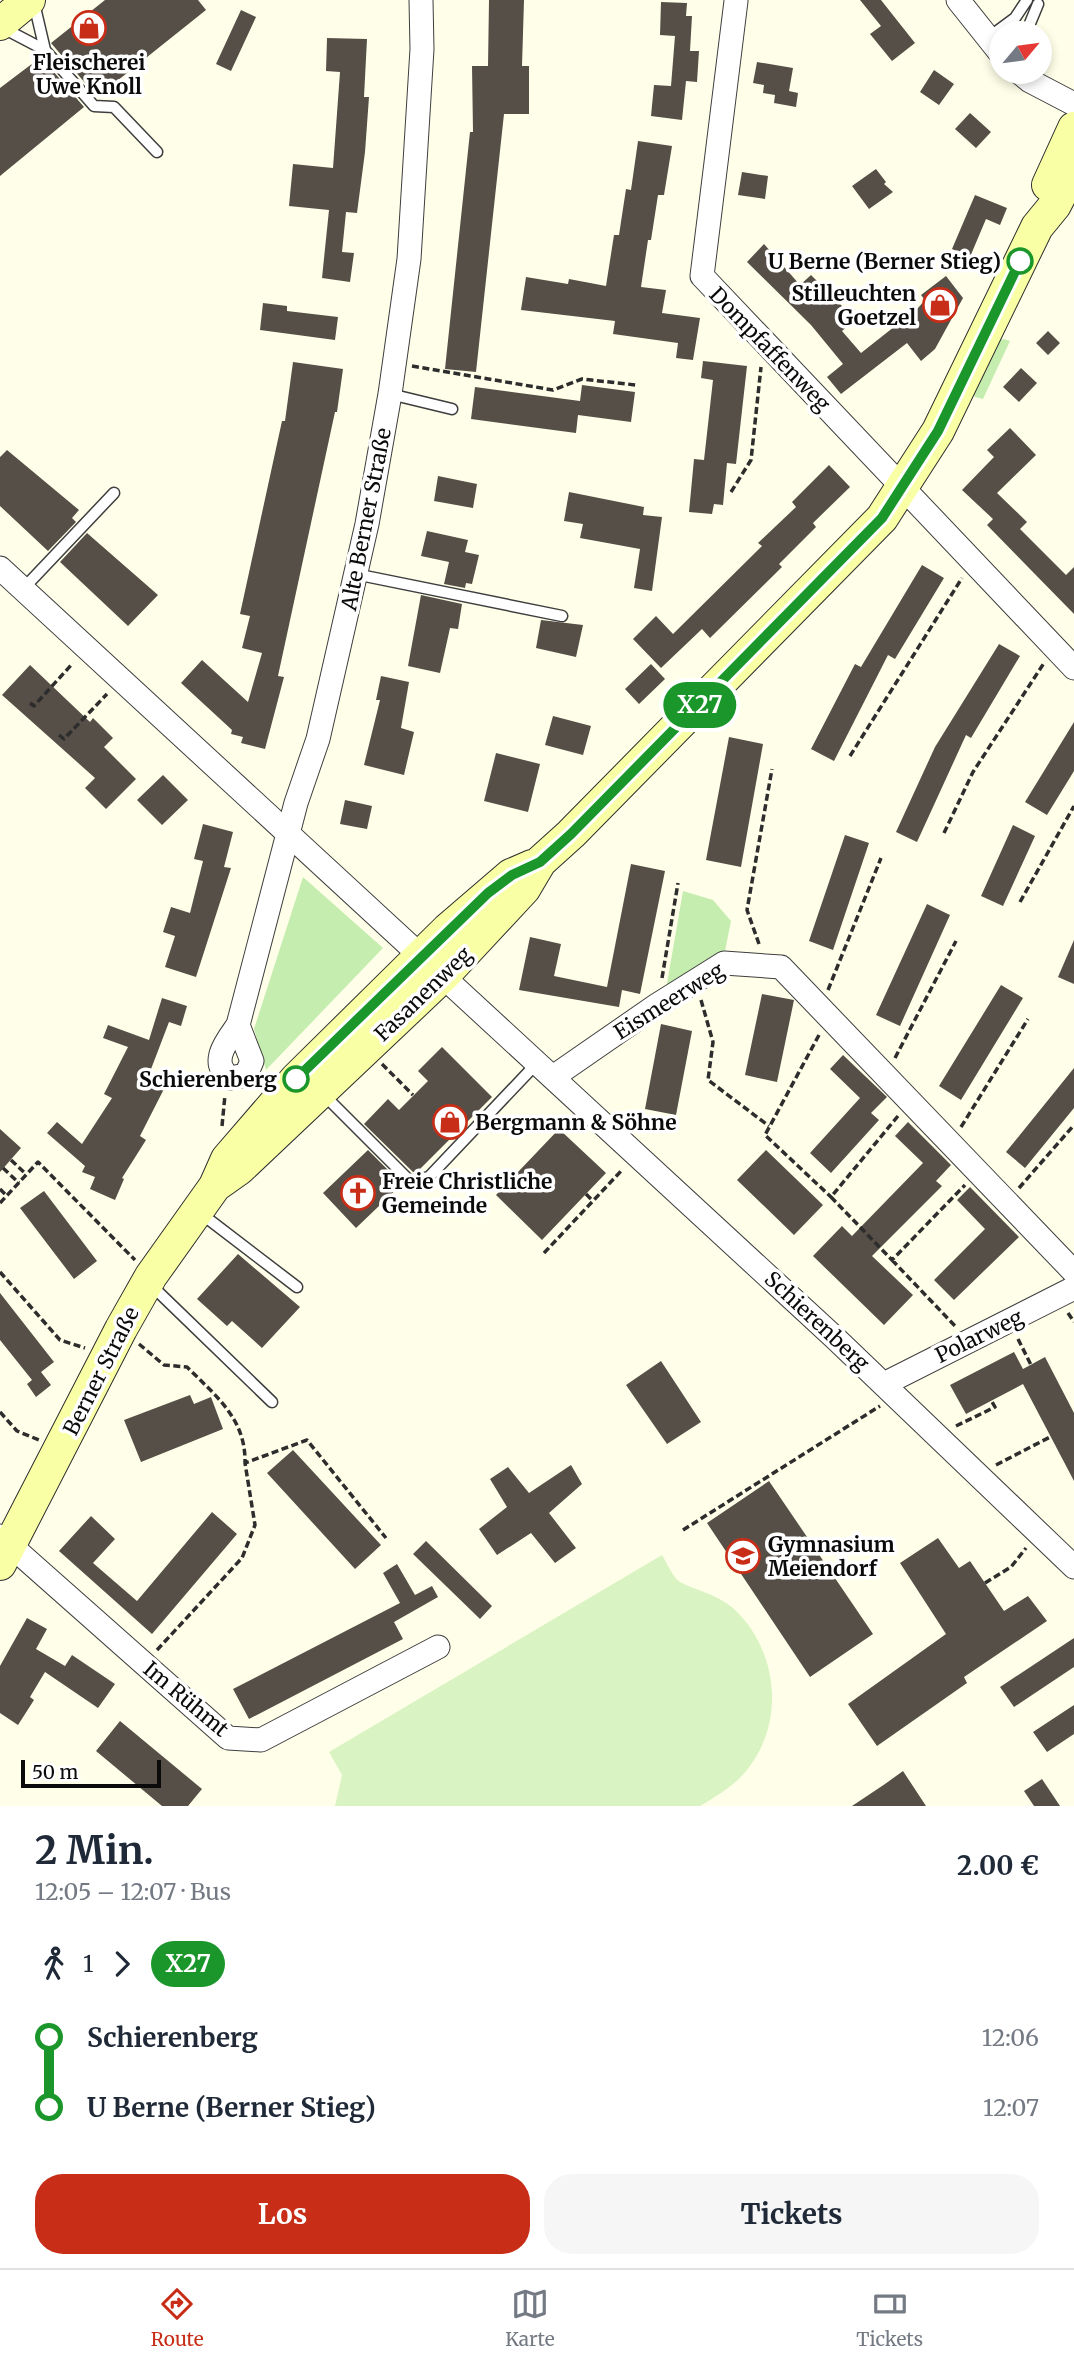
<!DOCTYPE html>
<html lang="de">
<head>
<meta charset="utf-8">
<style>
  body { margin:0; font-family:Merriweather,serif; background:#f6f6f7; color:#1f2937; height:100vh; display:flex; flex-direction:column; font-size:26px; white-space:nowrap }
  * { box-sizing:border-box; margin:0 }
  p { font-size:23px; color:#747a83 }
  .icon { flex:none; width:38px; height:38px; fill:none; stroke:currentColor; stroke-width:2; stroke-linecap:round; stroke-linejoin:round }
  .map { position:relative; height:1806px; overflow:hidden }
  .details { display:flex; flex-direction:column; background:#fff; flex:1 }
  .details>* { flex:none }
  .badge { padding:0 14px; border-radius:23px; font-size:24px; line-height:46px }
  .needle { width:46px; rotate:61deg }
  .buttons { position:absolute; left:989px; top:21px; display:grid; gap:14px }
  .buttons a { display:grid; place-items:center; width:63px; height:63px; border-radius:50%; background:#fff; box-shadow:0 4px 10px #0003; font-size:35px }
  .scale { position:absolute; left:21px; bottom:18px; width:140px; box-sizing:border-box; padding-left:7px; border:4px solid #0b0b0b; border-top:0; font-size:19px; line-height:24px; white-space:nowrap; color:#0b0b0b; -webkit-text-stroke:5px #fff; paint-order:stroke }
  .map>.badge { position:absolute; translate:-50% -50%; box-shadow:0 0 0 4px #fff }
  .legs { display:flex; align-items:center; gap:10px; height:77px; padding:0 35px; font-size:23px }
  .legs p { margin-inline-start:auto }
  .headline { display:flex; align-items:center; justify-content:space-between; height:119px; padding:0 35px }
  h1 { font-size:38px; font-weight:700; line-height:52px }
  .button { display:flex; gap:14px; margin-top:auto; padding:14px 35px }
  .button a { flex:1; height:80px; border-radius:28px; background:#c82d17; color:#fff; font-size:28px; font-weight:700; line-height:80px; text-align:center }
  .button a+a { background:#f6f6f7; color:#1f2937 }
  ul { padding:0 35px; list-style:none }
  li { display:flex; align-items:center; gap:24px; height:70px; font-size:26px }
  li i { display:grid; place-items:center; width:10px; height:100%; margin:0 9px; background:currentColor }
  li i::after { content:''; width:18px; height:18px; margin:-9px; border:5px solid; border-radius:50%; background:#fff }
  li p { margin-inline-start:auto }
  li:first-child i { background:linear-gradient(#0000 50%,currentColor 0) }
  li:last-child i { background:linear-gradient(currentColor 50%,#0000 0) }
  .dock { display:flex; justify-content:space-around; align-items:center; height:98px; border-top:2px solid #e0e1e3; background:#fff; font-size:19px; color:#747a83 }
  .dock a { display:grid; justify-items:center; gap:4px }
  .dock .active { color:#c82d17 }
  .map>svg:first-child { display:block }
  .green { fill:#c5edaf }
  .pitch { fill:#daf3c2 }
  .building { fill:#554f47 }
  .lines { fill:none; stroke-linecap:round; stroke-linejoin:round }
  .lane-casing { stroke:#3e3e3e; stroke-width:13 }
  .street-casing { stroke:#3e3e3e; stroke-width:25 }
  .secondary-casing { stroke:#2d2d2d; stroke-width:34 }
  .path { stroke:#2d2d2d; stroke-width:3.5; stroke-dasharray:7 3.5; stroke-linecap:butt }
  .lane { stroke:#fff; stroke-width:10 }
  .street { stroke:#fff; stroke-width:23 }
  .secondary { stroke:#f9ffa4; stroke-width:32 }
  .line-1-casing { stroke:#fff; stroke-width:16 }
  .line-1 { stroke:#1a962b; stroke-width:10 }
  .stop-1-dot { fill:#fff; stroke:#1a962b; stroke-width:3.5 }
  .labels { text-anchor:middle; dominant-baseline:central; stroke-width:7; stroke-linejoin:round; paint-order:stroke }
  .poi-label { font-size:21px; font-weight:bold; fill:#0b0b0b; stroke:#fff; text-anchor:start }
  .stop-label { font-size:21px; font-weight:bold; fill:#0b0b0b; stroke:#fff; text-anchor:end }
  .street-label { font-size:21px; fill:#0b0b0b; stroke:#fff }
</style>
</head>
<body>
<div class="map">
<svg width="1074" height="1806" viewBox="0 0 1074 1806">
  <rect width="100%" height="100%" fill="#ffffe9"/>
  <path class="green" d="M 1004,339 L 1010,341 L 983,399 L 975,397 L 972,392 L 999,340 Z
    M 303,877 L 383,948 L 266,1070 L 254,1029 Z
    M 683,891 L 713,900 L 731,921 L 724,956 L 666,989 Z"/>
  <path class="pitch" d="M 662,1555 C 667,1563 673,1578 680,1582 C 698,1591 716,1594 733,1608 C 778,1649 786,1722 747,1770 C 734,1786 717,1796 700,1806 L 335,1806 L 342,1775 L 329,1752 Z"/>
  <path class="building" d="M 105,0 L 198,0 L 206,10 L 97,97 L 51,43 Z
    M 489,0 L 524,0 L 522,66 L 529,66 L 529,114 L 504,114 L 476,372 L 445,369 L 470,132 L 473,132 L 472,66 L 488,66 Z
    M 860,0 L 881,0 L 915,43 L 892,61 L 870,34 L 881,26 Z
    M 661,2 L 687,3 L 686,16 L 692,16 L 690,51 L 699,51 L 697,82 L 686,81 L 682,120 L 651,116 L 654,85 L 671,86 L 675,36 L 660,35 Z
    M 241,10 L 256,17 L 231,71 L 216,64 Z
    M 327,38 L 367,39 L 364,97 L 369,97 L 365,152 L 357,213 L 346,212 L 342,252 L 354,253 L 350,282 L 322,278 L 329,210 L 289,206 L 293,164 L 333,168 L 340,72 L 326,71 Z
    M 41,57 L 84,107 L 0,176 L 0,88 Z
    M 757,62 L 793,68 L 789,91 L 798,93 L 796,107 L 774,103 L 775,95 L 763,93 L 764,85 L 753,83 Z
    M 934,70 L 954,84 L 939,105 L 920,92 Z
    M 970,113 L 991,132 L 976,148 L 955,129 Z
    M 638,141 L 672,146 L 664,195 L 658,195 L 651,240 L 648,240 L 641,287 L 666,290 L 662,313 L 700,318 L 693,360 L 676,358 L 678,343 L 613,334 L 615,321 L 521,310 L 526,277 L 568,284 L 569,279 L 606,286 L 614,235 L 619,235 L 626,189 L 631,190 Z
    M 876,169 L 886,182 L 884,184 L 893,192 L 869,209 L 852,186 Z
    M 742,172 L 768,176 L 765,199 L 738,195 Z
    M 975,195 L 1007,208 L 1000,225 L 986,219 L 970,257 L 952,249 Z
    M 764,244 L 800,285 L 811,275 L 855,319 L 842,331 L 861,353 L 918,308 L 925,300 L 921,295 L 946,276 L 963,298 L 935,349 L 921,361 L 907,343 L 841,394 L 827,377 L 843,364 L 811,325 L 747,262 Z
    M 263,303 L 287,306 L 287,311 L 338,317 L 335,340 L 260,330 Z
    M 1048,331 L 1060,343 L 1048,355 L 1036,343 Z
    M 703,361 L 747,366 L 736,464 L 727,463 L 723,505 L 714,504 L 712,514 L 689,512 L 694,459 L 704,460 L 713,380 L 701,378 Z
    M 293,362 L 343,369 L 337,412 L 335,412 L 278,676 L 284,677 L 265,749 L 241,743 L 243,737 L 231,734 L 232,730 L 181,683 L 202,660 L 248,702 L 262,653 L 242,648 L 250,616 L 240,614 L 282,421 L 285,421 Z
    M 1021,368 L 1037,383 L 1019,402 L 1003,387 Z
    M 582,385 L 635,392 L 631,422 L 578,415 L 576,433 L 471,419 L 475,387 L 580,401 Z
    M 1010,428 L 1036,455 L 997,493 L 1027,522 L 1020,529 L 1066,575 L 1074,567 L 1074,614 L 987,525 L 993,519 L 962,490 L 994,457 L 987,450 Z
    M 7,450 L 79,510 L 72,518 L 76,522 L 48,551 L 0,506 L 0,457 Z
    M 829,465 L 850,487 L 813,523 L 816,527 L 779,564 L 782,567 L 710,638 L 702,629 L 661,668 L 633,639 L 656,616 L 673,634 L 762,546 L 758,543 L 796,507 L 792,502 Z
    M 438,476 L 477,484 L 473,508 L 434,501 Z
    M 569,492 L 644,507 L 643,515 L 662,517 L 652,591 L 634,588 L 640,549 L 580,538 L 583,524 L 564,521 Z
    M 427,531 L 468,540 L 465,552 L 479,555 L 472,584 L 466,583 L 465,588 L 444,584 L 449,562 L 421,556 Z
    M 87,533 L 158,595 L 128,626 L 60,562 Z
    M 922,565 L 944,578 L 895,659 L 888,655 L 834,761 L 811,749 L 855,664 L 861,667 Z
    M 421,595 L 462,604 L 458,629 L 450,628 L 440,673 L 408,666 Z
    M 541,620 L 583,625 L 576,657 L 536,648 Z
    M 999,644 L 1020,656 L 971,738 L 966,735 L 917,842 L 896,832 L 935,747 Z
    M 651,664 L 665,679 L 639,704 L 625,689 Z
    M 30,665 L 90,722 L 93,718 L 113,738 L 104,747 L 136,779 L 106,809 L 85,788 L 95,778 L 2,695 Z
    M 381,676 L 409,682 L 401,728 L 414,732 L 404,775 L 364,765 L 380,700 L 376,700 Z
    M 553,716 L 591,726 L 583,755 L 545,745 Z
    M 1074,722 L 1074,771 L 1047,815 L 1025,802 Z
    M 729,737 L 763,744 L 741,867 L 706,860 Z
    M 496,753 L 540,764 L 528,812 L 484,801 Z
    M 163,775 L 188,800 L 162,825 L 137,800 Z
    M 345,800 L 372,806 L 367,829 L 340,824 Z
    M 203,824 L 233,832 L 224,867 L 231,868 L 196,977 L 165,967 L 175,936 L 163,932 L 171,907 L 190,913 L 203,861 L 194,859 Z
    M 1013,825 L 1035,836 L 1003,906 L 981,896 Z
    M 845,835 L 869,843 L 833,950 L 809,941 Z
    M 631,864 L 665,871 L 640,994 L 622,990 L 619,1007 L 519,990 L 530,937 L 561,944 L 554,976 L 607,987 Z
    M 927,904 L 950,915 L 900,1026 L 876,1015 Z
    M 1074,940 L 1074,984 L 1058,977 Z
    M 1001,985 L 1023,998 L 961,1100 L 939,1086 Z
    M 762,994 L 794,1000 L 777,1082 L 745,1075 Z
    M 162,998 L 187,1006 L 181,1026 L 169,1022 L 148,1077 L 166,1085 L 140,1136 L 146,1140 L 122,1178 L 124,1179 L 115,1200 L 90,1189 L 95,1177 L 82,1172 L 85,1166 L 47,1133 L 57,1122 L 82,1144 L 112,1098 L 104,1094 L 128,1047 L 103,1038 L 108,1025 L 149,1040 Z
    M 661,1024 L 692,1031 L 676,1115 L 645,1109 Z
    M 442,1047 L 492,1097 L 418,1171 L 413,1172 L 364,1124 L 388,1099 L 399,1110 L 428,1081 L 418,1071 Z
    M 843,1055 L 887,1097 L 871,1113 L 879,1120 L 831,1173 L 810,1153 L 860,1098 L 830,1069 Z
    M 1074,1068 L 1074,1108 L 1025,1168 L 1006,1152 Z
    M 908,1122 L 951,1165 L 936,1181 L 942,1186 L 872,1256 L 913,1295 L 884,1325 L 813,1256 L 842,1226 L 852,1236 L 923,1163 L 895,1136 Z
    M 0,1129 L 21,1148 L 0,1172 Z
    M 559,1129 L 606,1173 L 542,1240 L 496,1195 Z
    M 368,1150 L 402,1184 L 356,1228 L 323,1193 Z
    M 766,1150 L 823,1205 L 794,1235 L 737,1180 Z
    M 970,1187 L 1019,1237 L 954,1300 L 934,1280 L 985,1229 L 957,1200 Z
    M 44,1191 L 97,1261 L 74,1279 L 20,1208 Z
    M 238,1254 L 300,1307 L 262,1348 L 232,1321 L 227,1326 L 197,1299 Z
    M 0,1293 L 54,1362 L 41,1372 L 51,1385 L 36,1397 L 27,1384 L 32,1380 L 0,1340 Z
    M 1014,1352 L 1023,1369 L 1045,1357 L 1074,1413 L 1074,1481 L 1023,1384 L 966,1414 L 950,1385 Z
    M 661,1361 L 701,1422 L 667,1444 L 626,1385 Z
    M 190,1395 L 194,1404 L 211,1397 L 223,1429 L 141,1462 L 124,1420 Z
    M 293,1450 L 381,1545 L 355,1569 L 267,1473 Z
    M 571,1465 L 582,1484 L 549,1513 L 576,1548 L 555,1563 L 531,1533 L 497,1555 L 479,1529 L 507,1507 L 490,1479 L 508,1467 L 529,1493 Z
    M 769,1481 L 873,1634 L 810,1677 L 707,1523 Z
    M 212,1512 L 237,1534 L 152,1634 L 59,1551 L 91,1516 L 115,1539 L 93,1563 L 137,1601 Z
    M 938,1538 L 959,1568 L 970,1561 L 1004,1611 L 1028,1596 L 1047,1621 L 964,1677 L 967,1683 L 877,1746 L 848,1704 L 946,1634 L 900,1563 Z
    M 426,1541 L 492,1606 L 480,1619 L 413,1554 Z
    M 397,1564 L 415,1595 L 432,1586 L 438,1597 L 394,1622 L 403,1639 L 249,1719 L 233,1689 L 400,1603 L 383,1573 Z
    M 27,1618 L 47,1629 L 36,1649 L 65,1666 L 72,1655 L 115,1684 L 98,1708 L 45,1672 L 30,1697 L 34,1700 L 18,1725 L 0,1713 L 0,1666 Z
    M 1074,1638 L 1074,1667 L 1014,1707 L 1000,1687 Z
    M 1074,1705 L 1074,1734 L 1047,1752 L 1033,1732 Z
    M 120,1721 L 202,1789 L 188,1806 L 162,1806 L 96,1751 Z
    M 903,1771 L 926,1806 L 852,1806 L 885,1784 Z
    M 1042,1779 L 1060,1806 L 1034,1806 L 1024,1791 Z"/>
  <g class="lines">
    <g class="lane-casing">
      <path id="lane" d="M 3,28 L 45,50 L 34,3
        M 1026,33 L 1038,4
        M 988,38 L 1015,18 L 1027,0
        M 45,50 L 94,106 L 114,107 L 157,152
        M 390,394 L 452,409
        M 355,574 L 562,616
        M 23,589 L 114,493
        M 322,1093 L 410,1181 L 429,1177 L 538,1062
        M 199,1212 L 297,1287
        M 150,1284 L 272,1402"/>
    </g>
    <g class="street-casing">
      <path id="street" d="M 958,0 L 1001,54
        M 736,1 L 702,276 L 1074,668
        M 1019,72 L 1030,81 L 1074,104
        M 0,568 L 835,1338 L 1074,1567
        M 238,1025 L 252,1061 L 246,1075 L 230,1078 C 209,1062 226,1042 238,1025 L 296,803 L 318,739 L 367,524 L 390,394 L 409,259 L 422,49 L 421,0
        M 553,1077 L 657,1005 L 724,963 L 781,967 L 1074,1272
        M 884,1384 L 1074,1288
        M 0,1536 L 228,1738 L 261,1740 L 438,1647"/>
    </g>
    <g class="secondary-casing">
      <path id="secondary" d="M 0,24 L 29,0
        M 1048,185 L 1074,128
        M 215,1186 L 239,1169 L 443,976 L 524,889 L 540,862 L 571,834 L 882,518 L 938,431 L 1037,227 L 1055,205 L 1074,168
        M 0,1564 L 121,1329 L 151,1276 L 215,1186 L 227,1159 L 296,1079 L 447,930 L 511,875 L 532,866"/>
    </g>
    <path class="path" d="M 412,366 L 553,390 L 582,379 L 636,385
      M 731,492 L 751,460 L 761,367
      M 30,703 L 34,706 L 73,663
      M 59,735 L 64,739 L 107,694
      M 850,756 L 962,578
      M 944,833 L 973,772 L 1044,663
      M 1020,902 L 1074,806
      M 759,944 L 747,910 L 772,769
      M 662,978 L 678,883
      M 828,990 L 881,858
      M 701,1000 L 713,1042 L 708,1080 L 769,1126
      M 819,1035 L 765,1135 L 831,1197
      M 895,1058 L 956,941
      M 382,1064 L 413,1095
      M 898,1116 L 831,1197 L 892,1260 L 965,1185
      M 222,1126 L 225,1095
      M 961,1127 L 1028,1019
      M 11,1160 L 26,1174
      M 3,1168 L 19,1183
      M 1019,1188 L 1074,1125
      M 0,1189 L 7,1196
      M 586,1194 L 593,1201
      M 0,1203 L 38,1162 L 135,1260
      M 544,1253 L 623,1169
      M 892,1260 L 956,1327
      M 0,1272 L 60,1340 L 85,1348
      M 1068,1313 L 1074,1322
      M 1018,1339 L 1031,1365
      M 139,1344 L 164,1365 L 187,1367 C 216,1396 246,1419 245,1463
      M 0,1412 L 17,1431 L 39,1440
      M 956,1426 L 995,1407 L 991,1400
      M 996,1465 L 1050,1437
      M 683,1530 L 880,1406
      M 985,1583 L 1011,1567 L 1026,1548
      M 157,1650 L 242,1558 L 255,1525 L 245,1463 L 307,1440 L 386,1538"/>
    <use href="#lane" class="lane"/>
    <use href="#street" class="street"/>
    <use href="#secondary" class="secondary"/>
  </g>
  <g class="lines">
    <g class="line-1-casing">
      <path id="line-1" d="M 296,1079 L 488,893 L 512,875 L 540,862 L 571,834 L 882,518 L 938,431 L 1020,261"/>
    </g>
    <use href="#line-1" class="line-1"/>
  </g>
  <defs>
    <g id="shop-ring" transform="scale(1.75)"><circle r="9.5" fill="#fff" stroke="#c82d17" stroke-width="1.5"/><path d="M-5-2.5h2.3a2.7 3.5 0 0 1 5.4 0H5L5.5 6h-11ZM-1.5-2.5h3a1.5 2.3 0 0 0-3 0Z" fill="#c82d17"/></g>
    <g id="church-ring" transform="scale(1.75)"><circle r="9.5" fill="#fff" stroke="#c82d17" stroke-width="1.5"/><path d="M-1.2-6h2.4v3.5h3.3v2.4h-3.3V6h-2.4V-.1h-3.3v-2.4h3.3Z" fill="#c82d17"/></g>
    <g id="school-ring" transform="scale(1.75)"><circle r="9.5" fill="#fff" stroke="#c82d17" stroke-width="1.5"/><path d="M0-5L7-2L0 1L-7-2ZM-4 1L0 2.5L4 1V4Q0 6-4 4Z" fill="#c82d17"/></g>
  </defs>
  <g fill-rule="evenodd">
    <use href="#shop-ring" x="89" y="28"/>
    <use href="#shop-ring" x="940" y="305"/>
    <use href="#shop-ring" x="450" y="1122"/>
    <use href="#church-ring" x="358" y="1193"/>
    <use href="#school-ring" x="743" y="1556"/>
  </g>
  <g class="stop-1-dot">
    <circle cx="1020" cy="261" r="12"/>
    <circle cx="296" cy="1079" r="12"/>
  </g>
  <g class="labels">
    <g class="poi-label">
      <text x="89" y="62" text-anchor="middle">Fleischerei<tspan x="89" dy="24">Uwe Knoll</tspan></text>
      <text x="916" y="293" text-anchor="end">Stilleuchten<tspan x="916" dy="24">Goetzel</tspan></text>
      <text x="475" y="1122">Bergmann &amp; Söhne</text>
      <text x="382" y="1181">Freie Christliche<tspan x="382" dy="24">Gemeinde</tspan></text>
      <text x="768" y="1544">Gymnasium<tspan x="768" dy="24">Meiendorf</tspan></text>
    </g>
    <g class="stop-label">
      <text x="1001" y="261">U Berne (Berner Stieg)</text>
      <text x="277" y="1079">Schierenberg</text>
    </g>
    <g class="street-label">
      <text transform="translate(770 349) rotate(46)">Dompfaffenweg</text>
      <text transform="translate(366 519) rotate(-79)">Alte Berner Straße</text>
      <text transform="translate(423 994) rotate(-44)">Fasanenweg</text>
      <text transform="translate(669 1001) rotate(-32)">Eismeerweg</text>
      <text transform="translate(817 1321) rotate(43)">Schierenberg</text>
      <text transform="translate(979 1336) rotate(-26)">Polarweg</text>
      <text transform="translate(101 1371) rotate(-63)">Berner Straße</text>
      <text transform="translate(186 1699) rotate(40)">Im Rühmt</text>
    </g>
  </g>
</svg>
<div class="buttons">
<a><svg class="needle" viewBox="-14 -14 28 28"><path d="M0-13l5 13h-10z" fill="#e53935"/><path d="M0 13l5-13h-10z" fill="#747a83"/></svg></a>
</div>
<div class="scale">50 m</div>
<b class="badge" style="left:700px;top:705px;background:#1a962b;color:#fff">X27</b>
</div>
<section class="details">
<div class="headline"><div><h1>2 Min.</h1><p>12:05 – 12:07 · Bus</p></div><b>2.00 €</b></div>
<div class="legs"><svg class="icon" aria-label="walk" viewBox="0 0 24 24"><circle cx="13" cy="4" r="2"/><path d="M13 8l-2 6 4 7M11 14l-3 7M7 12l3-4h3l4 4"/></svg>1<svg class="icon" aria-label="forward" viewBox="0 0 24 24"><path d="M9 5l7 7-7 7"/></svg><b class="badge" style="background:#1a962b;color:#fff">X27</b></div>
<ul>
<li><i style="color:#1a962b"></i><b>Schierenberg</b><p>12:06</p></li>
<li><i style="color:#1a962b"></i><b>U Berne (Berner Stieg)</b><p>12:07</p></li>
</ul>
<div class="button"><a>Los</a><a>Tickets</a></div>
</section>
<nav class="dock">
<a class="active"><svg class="icon" aria-label="directions" viewBox="0 0 24 24"><path d="M12 3l9 9-9 9-9-9zM9 14v-3h6M13 9l2 2-2 2"/></svg>Route</a>
<a><svg class="icon" aria-label="map" viewBox="0 0 24 24"><path d="M3 6l6-2 6 2 6-2v14l-6 2-6-2-6 2zM9 4v14M15 6v14"/></svg>Karte</a>
<a><svg class="icon" aria-label="tickets" viewBox="0 0 24 24"><path d="M3 7h18v10H3zM15 7v10"/></svg>Tickets</a>
</nav>
</body>
</html>
